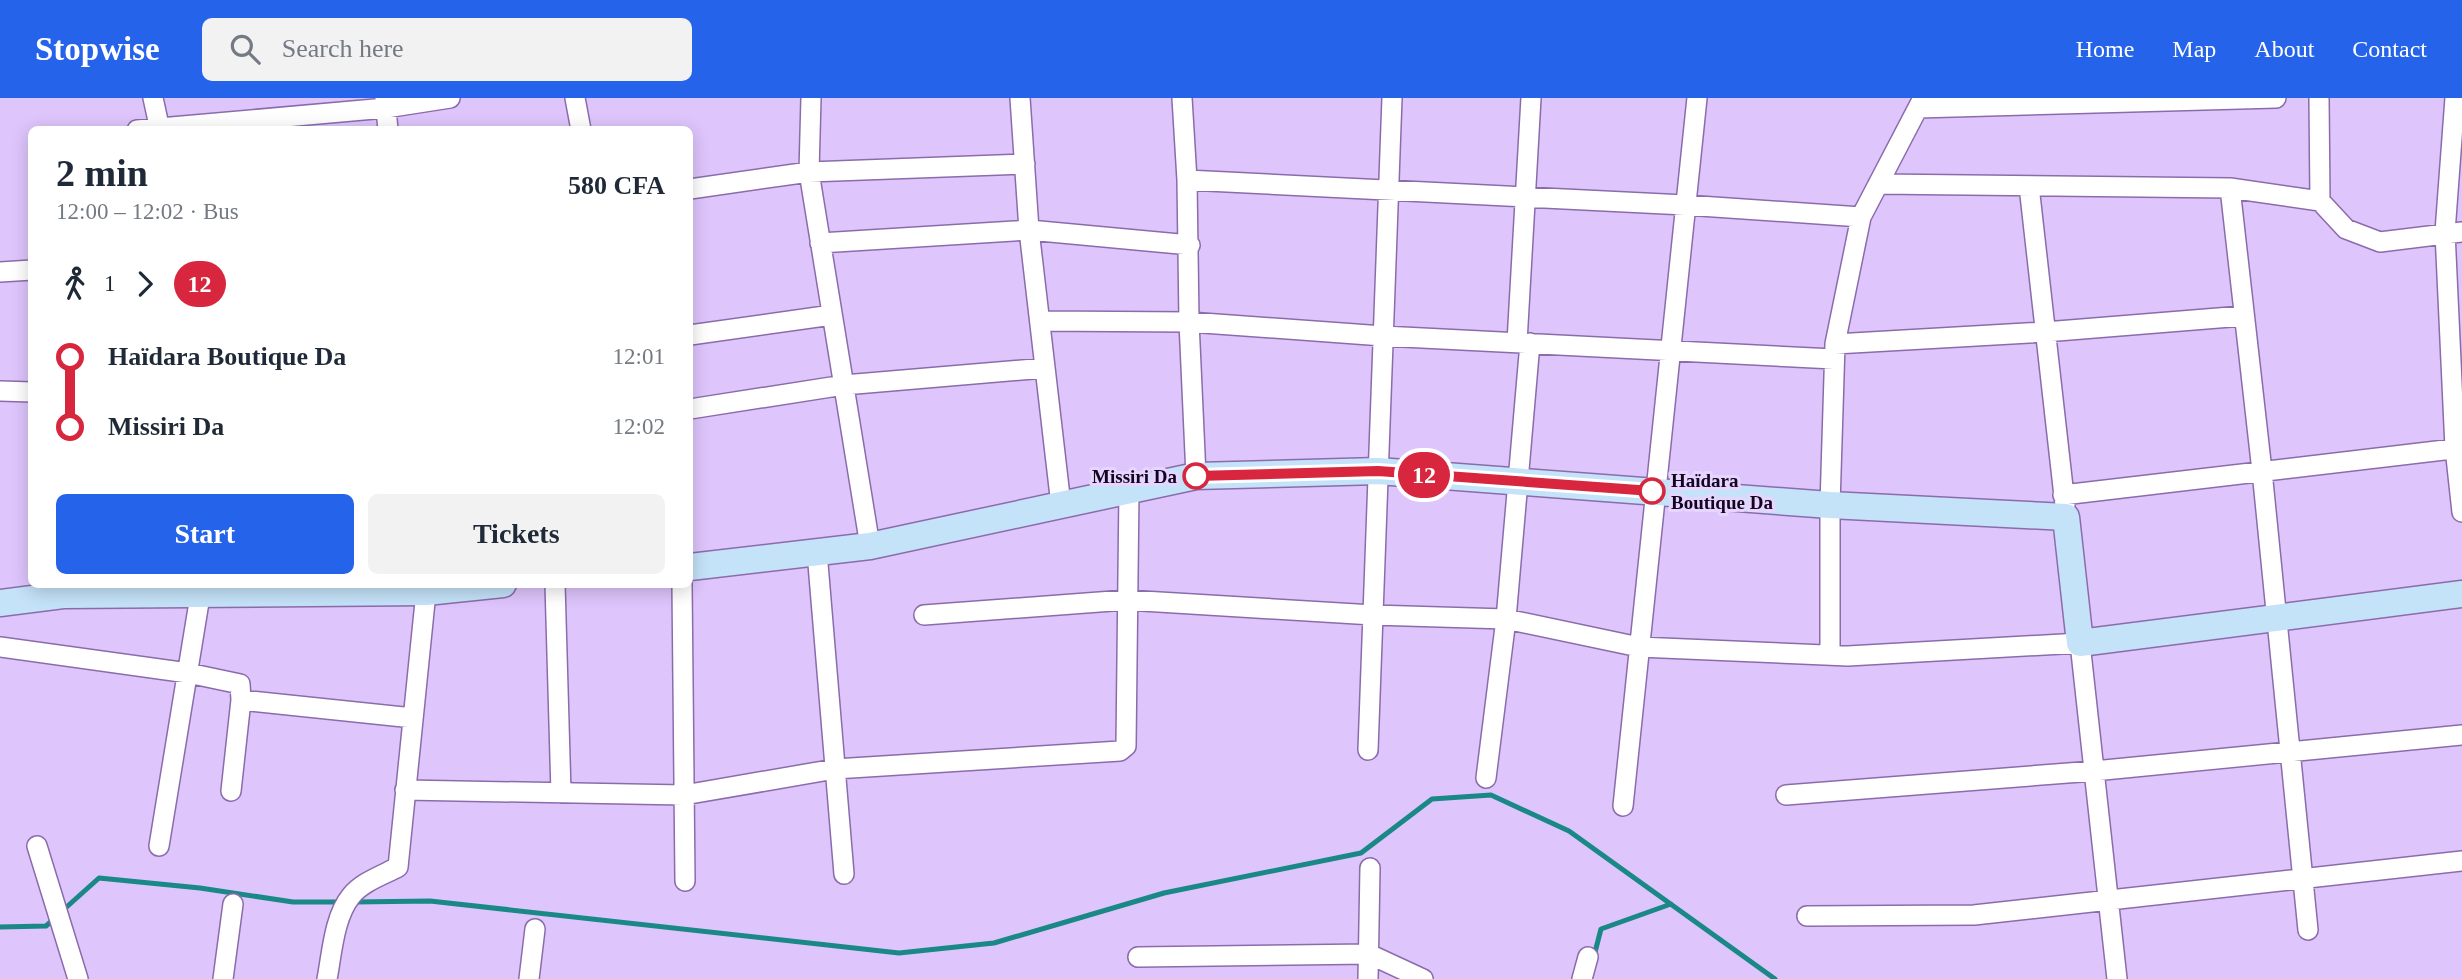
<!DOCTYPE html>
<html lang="en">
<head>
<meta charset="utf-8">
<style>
  body { margin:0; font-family:"Times New Roman",serif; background:#f2f2f3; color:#1f2937; height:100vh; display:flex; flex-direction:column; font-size:26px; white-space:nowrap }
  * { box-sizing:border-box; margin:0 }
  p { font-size:23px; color:#747a83 }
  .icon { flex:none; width:38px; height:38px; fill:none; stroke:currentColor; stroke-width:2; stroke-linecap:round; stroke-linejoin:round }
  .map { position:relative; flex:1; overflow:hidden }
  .side { position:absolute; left:28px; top:28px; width:665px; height:462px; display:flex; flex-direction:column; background:#fff; border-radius:10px; box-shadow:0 4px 18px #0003 }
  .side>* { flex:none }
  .badge { padding:0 14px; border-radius:23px; font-size:24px; line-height:46px }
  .map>.badge { position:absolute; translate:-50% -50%; box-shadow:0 0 0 4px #fff }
  .legs { display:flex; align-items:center; gap:10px; height:77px; padding:0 28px; font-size:23px }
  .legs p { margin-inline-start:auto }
  .summary { display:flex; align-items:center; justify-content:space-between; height:119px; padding:0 28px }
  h1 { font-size:38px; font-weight:700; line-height:52px }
  .primary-button { display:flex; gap:14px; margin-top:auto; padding:14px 28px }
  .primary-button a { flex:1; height:80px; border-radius:10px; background:#2563eb; color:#fff; font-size:28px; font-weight:700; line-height:80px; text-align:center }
  .primary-button a+a { background:#f2f2f3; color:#1f2937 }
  ul { padding:0 28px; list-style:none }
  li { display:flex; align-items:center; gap:24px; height:70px; font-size:26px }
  li i { display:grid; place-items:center; width:10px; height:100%; margin:0 9px; background:currentColor }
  li i::after { content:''; width:18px; height:18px; margin:-9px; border:5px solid; border-radius:50%; background:#fff }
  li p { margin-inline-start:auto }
  li:first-child i { background:linear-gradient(#0000 50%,currentColor 0) }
  li:last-child i { background:linear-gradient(currentColor 50%,#0000 0) }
  header { display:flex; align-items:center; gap:42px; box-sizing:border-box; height:98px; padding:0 35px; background:#2563eb; color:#fff }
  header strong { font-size:33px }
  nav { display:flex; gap:38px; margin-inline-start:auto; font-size:24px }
  .search { width:490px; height:63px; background:#f2f2f3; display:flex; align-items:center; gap:18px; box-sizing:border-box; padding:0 24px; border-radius:10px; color:#747a83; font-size:26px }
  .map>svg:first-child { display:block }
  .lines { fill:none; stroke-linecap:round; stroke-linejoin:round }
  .stream { stroke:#198886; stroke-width:5 }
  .street-casing { stroke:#8b6cab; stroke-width:22 }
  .secondary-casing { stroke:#8b6cab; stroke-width:29 }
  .street { stroke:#fff; stroke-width:19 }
  .secondary { stroke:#c4e2f8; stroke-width:26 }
  .line-1-casing { stroke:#fff; stroke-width:16 }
  .line-1 { stroke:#d7263d; stroke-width:10 }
  .stop-1-dot { fill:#fff; stroke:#d7263d; stroke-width:3.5 }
  .labels { text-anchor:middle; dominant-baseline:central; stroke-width:6; stroke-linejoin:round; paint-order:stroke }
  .stop-label { font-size:19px; font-weight:bold; fill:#12061e; stroke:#e8d5ff; text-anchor:end }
</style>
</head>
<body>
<header>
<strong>Stopwise</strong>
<div class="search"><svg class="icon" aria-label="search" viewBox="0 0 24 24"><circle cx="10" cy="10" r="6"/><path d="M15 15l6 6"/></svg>Search here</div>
<nav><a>Home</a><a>Map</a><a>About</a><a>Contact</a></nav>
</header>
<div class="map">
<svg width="2462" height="881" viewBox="0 0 2462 881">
  <rect width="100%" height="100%" fill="#dec5fc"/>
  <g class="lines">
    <path class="stream" d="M 354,804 L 430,803 L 899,855 L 994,845 L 1164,795 L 1361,755 L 1432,701 L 1491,697 L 1569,733 L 1775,881
      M 61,814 L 99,780 L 200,790 L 293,804 L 341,804
      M 0,829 L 46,828 L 54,821
      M 1594,858 L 1601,831 L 1671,806"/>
    <g class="street-casing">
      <path id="street" d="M 153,0 L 160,32
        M 385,0 L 388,32
        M 575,0 L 581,32
        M 811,0 L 809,74 L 870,448
        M 1020,0 L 1029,132 L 1061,407
        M 1182,0 L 1187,82 L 1189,224 L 1196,378
        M 2319,0 L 2320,103
        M 2455,0 L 2445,134 L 2455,350 L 2462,414
        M 1918,10 L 2276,0
        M 137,32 L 386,10 L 450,0
        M 1187,82 L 1685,107 L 1861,119
        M 1878,86 L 2230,90 L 2320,103 L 2346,131 L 2380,144 L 2462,134
        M 2029,88 L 2065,407
        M 2230,90 L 2262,373 L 2308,832
        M 690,91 L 809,74 L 1025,66
        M 820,145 L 1029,132 L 1190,147
        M 0,174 L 32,172
        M 1040,223 L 1189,224 L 1383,238 L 1834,261
        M 690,237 L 832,217
        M 1517,244 L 1531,0
        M 1835,246 L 2045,234 L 2243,218
        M 0,293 L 32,294
        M 690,311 L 844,287 L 1045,270
        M 2063,397 L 2462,350
        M 817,454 L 844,776
        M 555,486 L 561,695
        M 682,486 L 685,783
        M 924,517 L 1126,502 L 1373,517 L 1506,521 L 1639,549 L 1848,558 L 2080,545 L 2117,881
        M 0,549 L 188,575 L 240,586 L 241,602 L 231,693
        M 1830,556 L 1830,407 L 1835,246 L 1861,119 L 1923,0
        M 241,602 L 413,620
        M 1368,652 L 1392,0
        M 1486,680 L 1506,521 L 1530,245
        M 405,692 L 684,697 L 835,671 L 1120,653 L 1126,648 L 1129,392
        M 1786,697 L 2094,673 L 2462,637
        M 1623,708 L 1697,0
        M 37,748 L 78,881
        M 159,748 L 202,486
        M 1807,818 L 1974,817 L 2462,763
        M 1138,859 L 1369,856 L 1423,881
        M 223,881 L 233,806
        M 327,881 C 332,855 334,819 351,798 C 362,784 383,777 398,769 L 426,494
        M 529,881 L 535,831
        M 1368,881 L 1370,770
        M 1582,881 L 1588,859"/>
    </g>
    <g class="secondary-casing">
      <path id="secondary" d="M 690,469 L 870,448 L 1196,378 L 1378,373 L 1830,407 L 2066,419 L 2080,545 L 2462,496
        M 0,505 L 63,497 L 426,494 L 503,486"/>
    </g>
    <use href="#street" class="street"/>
    <use href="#secondary" class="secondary"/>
  </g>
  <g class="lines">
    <g class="line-1-casing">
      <path id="line-1" d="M 1196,378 L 1378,373 L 1652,393"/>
    </g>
    <use href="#line-1" class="line-1"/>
  </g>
  <g class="stop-1-dot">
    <circle cx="1196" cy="378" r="12"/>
    <circle cx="1652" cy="393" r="12"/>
  </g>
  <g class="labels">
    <g class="stop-label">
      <text x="1177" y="378">Missiri Da</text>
      <text x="1671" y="382" text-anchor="start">Haïdara<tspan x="1671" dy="22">Boutique Da</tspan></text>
    </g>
  </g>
</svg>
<b class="badge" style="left:1424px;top:377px;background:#d7263d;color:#fff">12</b>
<section class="side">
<div class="summary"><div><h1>2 min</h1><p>12:00 – 12:02 · Bus</p></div><b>580 CFA</b></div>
<div class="legs"><svg class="icon" aria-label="walk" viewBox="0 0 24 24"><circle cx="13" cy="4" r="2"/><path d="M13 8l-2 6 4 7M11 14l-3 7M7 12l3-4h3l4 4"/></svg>1<svg class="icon" aria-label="forward" viewBox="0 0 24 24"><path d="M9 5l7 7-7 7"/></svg><b class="badge" style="background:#d7263d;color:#fff">12</b></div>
<ul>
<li><i style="color:#d7263d"></i><b>Haïdara Boutique Da</b><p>12:01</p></li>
<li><i style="color:#d7263d"></i><b>Missiri Da</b><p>12:02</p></li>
</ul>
<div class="primary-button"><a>Start</a><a>Tickets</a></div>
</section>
</div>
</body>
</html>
